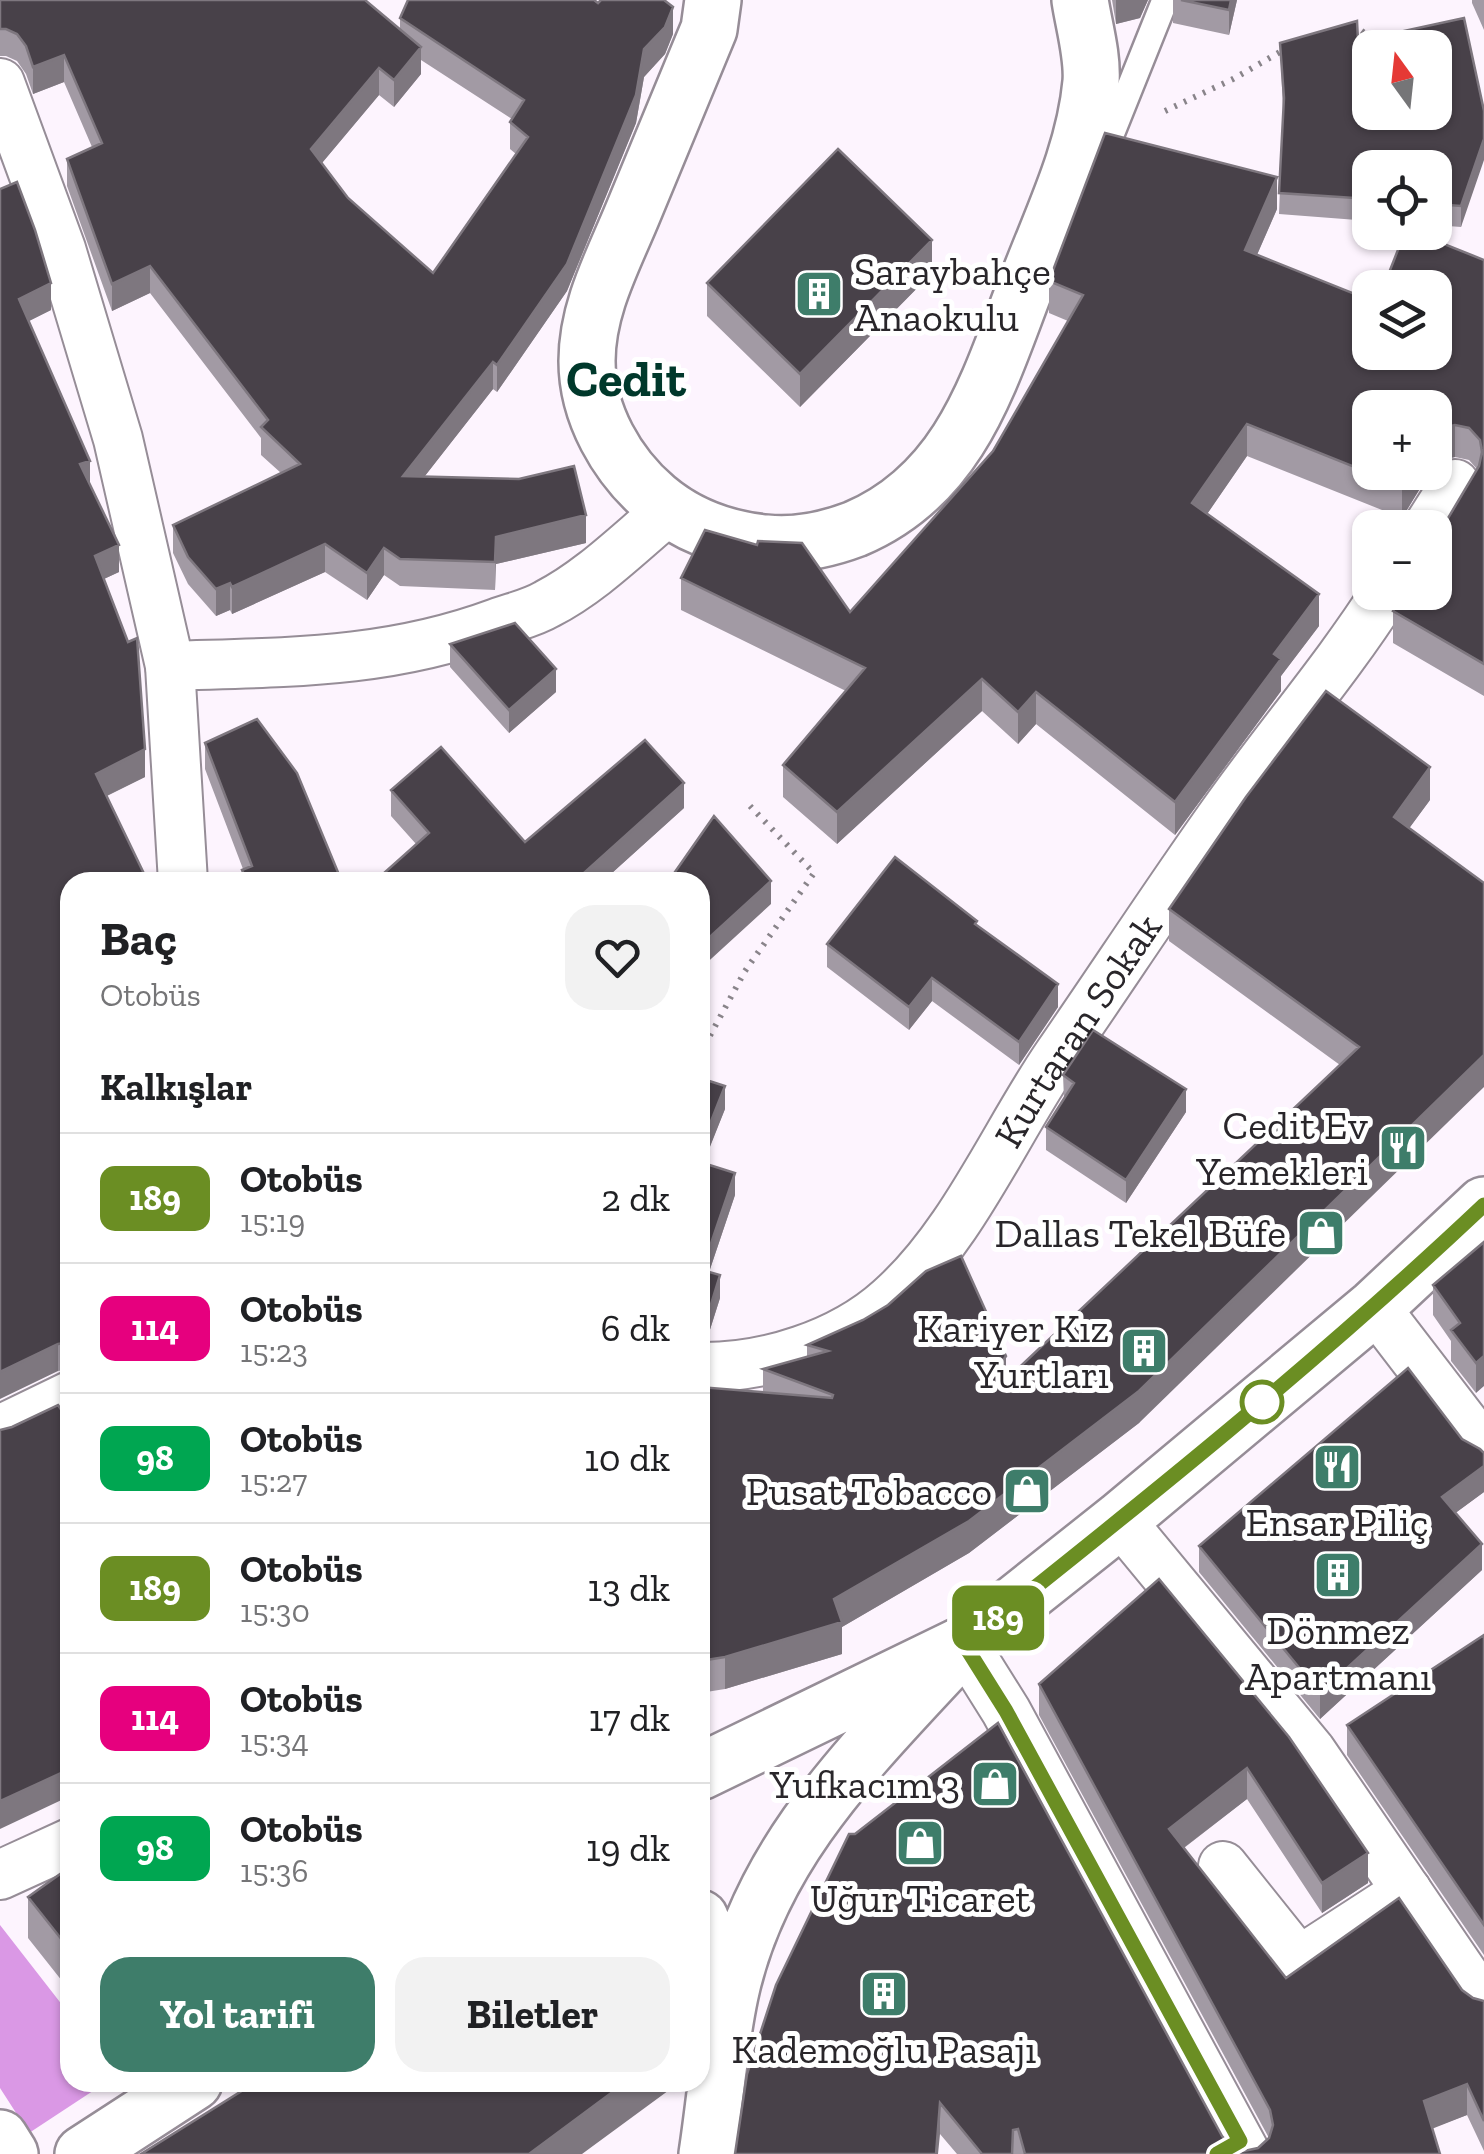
<!DOCTYPE html>
<html lang="tr">
<head>
<meta charset="utf-8">
<style>
  body { margin:0; font-family:"Zilla Slab",serif; background:#f2f2f2; color:#202124; height:100vh; display:flex; flex-direction:column; font-size:38px; white-space:nowrap }
  * { box-sizing:border-box; margin:0 }
  p { font-size:32px; color:#757577 }
  .icon { flex:none; width:55px; height:55px; fill:none; stroke:currentColor; stroke-width:2; stroke-linecap:round; stroke-linejoin:round }
  .map { position:relative; flex:1; overflow:hidden }
  .sheet { position:absolute; left:60px; top:872px; width:650px; height:1220px; display:flex; flex-direction:column; background:#fff; border-radius:30px; box-shadow:0 2px 8px #0004 }
  .sheet>* { flex:none }
  .badge { padding:0 20px; border-radius:15px; font-size:35px; line-height:65px }
  .needle { width:65px; rotate:345deg }
  .controls { position:absolute; left:1352px; top:30px; display:grid; gap:20px }
  .controls a { display:grid; place-items:center; width:100px; height:100px; border-radius:20px; background:#fff; box-shadow:0 2px 8px #0004; font-size:50px }
  .map>.badge { position:absolute; translate:-50% -50%; box-shadow:0 0 0 5px #fff }
  h2 { padding:0 40px; font-size:38px; line-height:90px }
  .round { display:grid; place-items:center; flex:none; width:105px; height:105px; border-radius:30px; background:#f2f2f2 }
  .overview { display:flex; align-items:center; justify-content:space-between; height:170px; padding:0 40px }
  h1 { font-size:48px; font-weight:700; line-height:75px }
  .button { display:flex; gap:20px; margin-top:auto; padding:20px 40px }
  .button a { flex:1; height:115px; border-radius:30px; background:#3e7d6a; color:#fff; font-size:40px; font-weight:700; line-height:115px; text-align:center }
  .button a+a { background:#f2f2f2; color:#202124 }
  ul { padding:0; list-style:none }
  li { display:flex; align-items:center; gap:30px; height:130px; padding:0 40px; border-top:2px solid #e0e0e0 }
  li div { flex:1 }
  li b { display:block; font-size:38px }
  li em { font-style:normal }
  li .badge { min-width:110px; font-weight:700; text-align:center }
  .map>svg:first-child { display:block }
  .forest { fill:#da98e5 }
  .lines { fill:none; stroke-linecap:round; stroke-linejoin:round }
  .lane-casing { stroke:#968d97; stroke-width:30 }
  .street-casing { stroke:#968d97; stroke-width:52 }
  .secondary-casing { stroke:#968d97; stroke-width:60 }
  .primary-casing { stroke:#968d97; stroke-width:60 }
  .path { stroke:#89848a; stroke-width:6; stroke-dasharray:2.5 8; stroke-linecap:butt }
  .lane { stroke:#fff; stroke-width:25 }
  .street { stroke:#fff; stroke-width:48 }
  .secondary { stroke:#fff; stroke-width:55 }
  .primary { stroke:#fff; stroke-width:55 }
  .wall { fill:#a29aa4; fill-rule:evenodd }
  .shaded-wall { fill:#7e777f }
  .building { fill:#484149; stroke:#7e777f; stroke-width:2.5; fill-rule:evenodd }
  .line-casing { stroke:#fff; stroke-width:22 }
  .line { stroke:#6b8e23; stroke-width:15 }
  .stop-dot { fill:#fff; stroke:#6b8e23; stroke-width:5 }
  .labels { text-anchor:middle; dominant-baseline:central; stroke-width:10; stroke-linejoin:round; paint-order:stroke }
  .poi-label { font-size:40px; fill:#29262a; stroke:#fff; text-anchor:end }
  .street-label { font-size:40px; fill:#29262a; stroke:#fff }
  .district-label { font-size:50px; font-weight:bold; fill:#00382b; stroke:#fff }
</style>
</head>
<body>
<div class="map">
<svg width="1484" height="2154" viewBox="0 0 1484 2154">
  <rect width="100%" height="100%" fill="#fdf4fe"/>
  <path class="forest" d="M 0,1925 L 70,2015 L 70,2082 L 105,2083 L 29,2133 L 0,2088 Z"/>
  <g class="lines">
    <g class="lane-casing">
      <path id="lane" d="M 1085,149 L 1110,137 L 1165,0"/>
    </g>
    <g class="street-casing">
      <g id="street">
        <path d="M 0,83 L 61,249 L 118,439 L 170,666 L 183,882"/>
        <path d="M 1427,528 L 1455,484"/>
        <path d="M 170,666 C 285,662 386,664 497,623 C 513,617 532,613 547,604 C 592,581 630,542 669,510"/>
        <path d="M 1375,1307 L 1484,1449"/>
        <path id="s1" d="M 700,1367 C 765,1368 841,1344 890,1300 C 961,1238 1004,1135 1057,1057 C 1113,976 1167,893 1224,813 C 1277,738 1337,669 1386,592"/>
        <path d="M 0,1430 L 70,1396"/>
        <path d="M 1120,1520 L 1311,1751 L 1484,2004"/>
        <path d="M 964,1644 L 1006,1711 L 1246,2154"/>
        <path d="M 1223,1866 L 1299,1961 L 1407,1891"/>
        <path d="M 0,1875 L 70,1843"/>
      </g>
    </g>
    <g class="secondary-casing">
      <path id="secondary" d="M 713,0 L 709,29 C 684,89 659,150 634,210 C 614,259 587,307 587,361 C 587,414 617,466 656,499 C 688,526 724,539 766,543 C 796,546 826,540 855,529 C 966,482 991,372 1032,270 C 1056,209 1085,148 1091,82 C 1093,56 1084,26 1080,0
        M 0,2138 L 10,2154"/>
    </g>
    <g class="primary-casing">
      <path id="primary" d="M 700,1772 L 964,1644 L 1120,1520 L 1375,1307 L 1484,1205
        M 700,1918 L 730,1993
        M 83,2154 L 194,2082
        M 707,2154 C 715,2102 719,2047 730,1995 C 759,1859 851,1766 943,1667"/>
    </g>
    <path class="path" d="M 1352,31 L 1359,29 L 1370,37 L 1373,48
      M 1165,111 L 1233,79 L 1287,48
      M 700,1054 L 745,971 L 814,873 L 750,806"/>
    <use href="#lane" class="lane"/>
    <use href="#street" class="street"/>
    <use href="#secondary" class="secondary"/>
    <use href="#primary" class="primary"/>
  </g>
  <path class="wall" d="M 0,0 L 400,29 L 400,18 L 673,34 L 665,54 L 644,77 L 636,123 L 567,291 L 497,392 L 493,389 L 424,477 L 586,543 L 496,564 L 495,590 L 400,586 L 384,575 L 367,600 L 325,572 L 232,614 L 230,610 L 216,616 L 188,584 L 173,553 L 173,525 L 281,473 L 261,455 L 261,438 L 150,293 L 112,311 L 67,186 L 67,159 L 92,147 L 64,82 L 33,94 L 26,74 L 17,61 L 6,56 L 0,56 ZM 421,60 L 512,119 L 510,122 L 510,149 L 516,154 L 433,273 L 348,198 L 322,163 L 379,95 L 394,107 L 421,74 Z
    M 1112,0 L 1148,0 L 1140,18 L 1116,24 Z
    M 1173,0 L 1237,0 L 1229,35 L 1173,23 Z
    M 1472,0 L 1484,0 L 1484,30 L 1472,3 Z
    M 1358,41 L 1484,111 L 1461,227 L 1435,225 L 1435,168 L 1370,168 L 1370,221 L 1279,214 L 1283,110 L 1280,43 Z
    M 0,189 L 51,310 L 29,321 L 90,484 L 119,572 L 104,579 L 145,777 L 107,796 L 70,882 L 70,1369 L 58,1371 Z
    M 1277,209 L 1257,255 L 1370,352 L 1484,260 L 1484,696 L 1393,643 L 1393,611 L 1477,469 L 1469,460 L 1455,457 L 1442,460 L 1435,466 L 1435,408 L 1370,472 L 1430,472 L 1402,518 L 1247,456 L 1207,514 L 1319,626 L 1281,676 L 1281,691 L 1175,835 L 1036,724 L 1018,744 L 982,711 L 837,844 L 783,797 L 783,765 L 846,691 L 681,610 L 681,578 L 850,612 L 993,451 L 1068,321 L 1049,313 L 1049,281 Z
    M 932,273 L 800,407 L 707,316 L 707,283 Z
    M 450,644 L 556,692 L 509,733 L 450,667 Z
    M 205,743 L 342,882 L 242,882 L 243,869 L 205,769 Z
    M 391,790 L 525,842 L 684,808 L 602,882 L 374,882 L 416,844 L 391,816 Z
    M 1430,800 L 1409,828 L 1484,883 L 1139,1423 L 969,1553 L 842,1627 L 842,1654 L 725,1689 L 700,1693 L 700,1387 L 763,1393 L 763,1369 L 807,1357 L 807,1345 L 1006,1376 L 1008,1378 L 1340,1065 L 1169,941 L 1169,909 Z
    M 977,925 L 1058,1007 L 1019,1065 L 932,1001 L 909,1030 L 827,967 L 827,944 Z
    M 1063,1075 L 1186,1112 L 1126,1203 L 1046,1150 L 1046,1127 L 1064,1099 Z
    M 700,1078 L 725,1109 L 703,1163 L 735,1195 L 709,1272 L 720,1298 L 707,1339 L 700,1340 Z
    M 1484,1242 L 1476,1393 L 1451,1361 L 1451,1341 L 1433,1315 L 1433,1285 Z
    M 1462,1439 L 1484,1453 L 1484,1492 L 1455,1513 L 1482,1570 L 1320,1719 L 1199,1572 L 1199,1546 Z
    M 1159,1579 L 1368,1883 L 1322,1913 L 1247,1799 L 1184,1848 L 1286,1978 L 1462,1990 L 1473,1998 L 1484,2001 L 1484,2151 L 1467,2115 L 1432,2128 L 1440,2154 L 957,2154 L 940,2134 L 747,2074 L 1222,2136 L 1231,2146 L 1244,2151 L 1258,2148 L 1269,2138 L 1039,1715 L 1039,1684 Z
    M 1484,1635 L 1484,1955 L 1347,1755 L 1347,1725 Z
    M 70,1867 L 70,1991 L 28,1938 L 28,1897 Z"/>
  <path class="shaded-wall" d="M 1116,0 L 1148,0 L 1140,18 L 1116,24 Z
    M 1231,0 L 1237,0 L 1229,35 L 1229,10 Z
    M 673,7 L 673,34 L 665,54 L 644,77 L 636,123 L 567,291 L 497,392 L 497,365 L 644,49 Z
    M 421,47 L 421,74 L 394,107 L 394,80 Z
    M 64,55 L 64,82 L 33,94 L 33,67 Z
    M 379,68 L 379,95 L 311,176 L 311,149 Z
    M 1484,139 L 1484,160 L 1461,227 L 1461,206 Z
    M 1277,177 L 1277,209 L 1245,282 L 1245,250 Z
    M 932,240 L 932,273 L 800,407 L 800,374 Z
    M 150,266 L 150,293 L 112,311 L 112,284 Z
    M 51,283 L 51,310 L 19,326 L 19,299 Z
    M 493,362 L 493,389 L 403,504 L 403,476 Z
    M 1247,424 L 1247,456 L 1192,536 L 1192,503 Z
    M 1455,425 L 1455,457 L 1442,460 L 1435,466 L 1435,434 L 1442,428 Z
    M 90,461 L 90,488 L 80,464 Z
    M 1410,472 L 1430,472 L 1402,518 L 1402,486 Z
    M 586,515 L 586,543 L 496,564 L 495,590 L 496,537 Z
    M 325,544 L 325,572 L 232,614 L 232,587 Z
    M 119,545 L 119,572 L 95,583 L 95,556 Z
    M 384,548 L 384,575 L 367,600 L 367,573 Z
    M 230,583 L 230,610 L 216,616 L 216,589 Z
    M 1319,594 L 1319,626 L 1281,676 L 1281,691 L 1175,835 L 1175,802 L 1274,654 Z
    M 556,669 L 556,692 L 509,733 L 509,710 Z
    M 982,679 L 982,711 L 837,844 L 837,812 Z
    M 1036,692 L 1036,724 L 1018,744 L 1018,712 Z
    M 145,749 L 145,777 L 96,801 L 96,774 Z
    M 1430,767 L 1430,800 L 1394,849 L 1394,817 Z
    M 684,783 L 684,808 L 602,882 L 574,882 Z
    M 771,881 L 771,904 L 700,969 L 700,946 Z
    M 932,978 L 932,1001 L 909,1030 L 909,1007 Z
    M 702,982 L 702,1004 L 700,1008 L 700,985 Z
    M 1058,984 L 1058,1007 L 1019,1065 L 1019,1042 Z
    M 1484,1055 L 1484,1087 L 1139,1423 L 969,1553 L 842,1627 L 842,1654 L 725,1689 L 725,1657 L 834,1599 Z
    M 725,1086 L 725,1109 L 700,1172 L 700,1149 Z
    M 1186,1089 L 1186,1112 L 1126,1203 L 1126,1180 Z
    M 735,1173 L 735,1195 L 702,1293 L 702,1270 Z
    M 720,1275 L 720,1298 L 707,1339 L 707,1317 Z
    M 58,1344 L 58,1371 L 0,1399 L 0,1372 Z
    M 1006,1356 L 1006,1388 L 997,1369 Z
    M 1484,1356 L 1484,1386 L 1476,1393 L 1476,1363 Z
    M 1484,1466 L 1484,1492 L 1442,1523 L 1442,1497 Z
    M 1482,1544 L 1482,1570 L 1320,1719 L 1320,1693 Z
    M 1247,1768 L 1247,1799 L 1169,1859 L 1169,1829 Z
    M 70,1769 L 70,1796 L 0,1829 L 0,1801 Z
    M 1368,1853 L 1368,1883 L 1322,1913 L 1322,1883 Z
    M 626,2082 L 676,2082 L 676,2085 L 582,2154 L 529,2154 Z
    M 1467,2084 L 1467,2115 L 1424,2132 L 1424,2101 Z
    M 940,2103 L 940,2134 L 938,2154 L 936,2154 Z"/>
  <path class="building" d="M 0,0 L 365,0 L 421,47 L 394,80 L 379,68 L 311,149 L 348,198 L 433,273 L 528,137 L 510,122 L 524,100 L 400,18 L 408,0 L 594,0 L 598,3 L 601,0 L 664,0 L 673,7 L 665,27 L 644,49 L 636,95 L 567,264 L 497,365 L 493,362 L 403,476 L 519,479 L 574,466 L 586,515 L 496,537 L 495,562 L 400,559 L 384,548 L 367,573 L 325,544 L 232,587 L 230,583 L 216,589 L 188,557 L 173,525 L 300,464 L 261,427 L 268,420 L 150,266 L 112,284 L 67,159 L 102,143 L 64,55 L 33,67 L 26,46 L 17,34 L 6,29 L 0,29 Z
    M 1181,0 L 1231,0 L 1229,10 Z
    M 1464,18 L 1484,111 L 1484,139 L 1461,206 L 1435,204 L 1435,168 L 1370,168 L 1370,199 L 1279,193 L 1284,98 L 1280,43 L 1357,21 L 1358,41 ZM 1370,48 L 1435,48 L 1435,112 L 1370,112 Z
    M 1105,133 L 1277,177 L 1245,250 L 1370,300 L 1370,352 L 1435,352 L 1435,288 L 1383,288 L 1405,232 L 1414,232 L 1484,260 L 1484,664 L 1393,611 L 1404,592 L 1435,592 L 1435,540 L 1479,466 L 1482,452 L 1480,440 L 1469,428 L 1455,425 L 1442,428 L 1435,434 L 1435,408 L 1370,408 L 1370,472 L 1410,472 L 1402,486 L 1247,424 L 1192,503 L 1319,594 L 1274,654 L 1281,659 L 1175,802 L 1036,692 L 1018,712 L 982,679 L 837,812 L 783,765 L 865,668 L 681,578 L 705,530 L 757,545 L 758,541 L 802,543 L 850,612 L 993,451 L 1083,295 L 1049,281 Z
    M 838,149 L 932,240 L 800,374 L 707,283 Z
    M 17,182 L 35,230 L 51,283 L 19,299 L 90,461 L 80,464 L 119,545 L 95,556 L 128,642 L 137,638 L 145,749 L 96,774 L 148,882 L 70,882 L 70,1342 L 58,1344 L 0,1372 L 0,189 Z
    M 515,623 L 556,669 L 509,710 L 450,644 Z
    M 1326,691 L 1430,767 L 1394,817 L 1484,883 L 1484,1055 L 1139,1391 L 969,1521 L 834,1599 L 842,1622 L 725,1657 L 700,1661 L 700,1387 L 832,1398 L 833,1395 L 763,1369 L 828,1351 L 807,1345 L 863,1320 L 888,1305 L 926,1271 L 961,1256 L 1006,1356 L 997,1369 L 1008,1378 L 1359,1047 L 1169,909 L 1246,797 Z
    M 257,719 L 297,773 L 342,882 L 247,882 L 242,870 L 252,866 L 205,743 Z
    M 645,740 L 684,783 L 574,882 L 374,882 L 429,833 L 391,790 L 441,747 L 525,842 Z
    M 714,816 L 771,881 L 700,946 L 700,882 L 668,882 Z
    M 895,857 L 977,921 L 975,924 L 1058,984 L 1019,1042 L 932,978 L 909,1007 L 827,944 Z
    M 1093,1030 L 1186,1089 L 1126,1180 L 1046,1127 L 1074,1083 L 1063,1075 Z
    M 700,1078 L 725,1086 L 700,1149 Z
    M 700,1162 L 735,1173 L 702,1270 L 720,1275 L 707,1317 L 700,1318 Z
    M 1484,1242 L 1484,1356 L 1476,1363 L 1451,1330 L 1460,1323 L 1433,1285 Z
    M 1408,1368 L 1462,1439 L 1480,1449 L 1484,1453 L 1484,1466 L 1442,1497 L 1482,1544 L 1320,1693 L 1199,1546 Z
    M 58,1405 L 70,1423 L 70,1769 L 0,1801 L 0,1430 L 12,1427 Z
    M 1159,1579 L 1289,1737 L 1368,1853 L 1322,1883 L 1247,1768 L 1169,1829 L 1286,1978 L 1399,1898 L 1462,1990 L 1473,1998 L 1484,2001 L 1484,2121 L 1467,2084 L 1424,2101 L 1440,2154 L 1025,2154 L 1018,2129 L 1013,2130 L 1012,2154 L 982,2154 L 940,2103 L 936,2154 L 735,2154 L 747,2074 L 776,1985 L 849,1834 L 855,1834 L 998,1723 L 1222,2136 L 1231,2146 L 1244,2151 L 1258,2148 L 1269,2138 L 1273,2125 L 1270,2110 L 1039,1684 Z
    M 1484,1635 L 1484,1925 L 1347,1725 Z
    M 70,1867 L 70,1950 L 28,1897 Z
    M 256,2082 L 626,2082 L 529,2154 L 141,2154 Z"/>
  <g class="lines">
    <g class="line-casing">
      <path id="line" d="M 1217,2154 L 1240,2141 L 1006,1711 L 964,1644 C 1142,1503 1319,1361 1484,1205"/>
    </g>
    <use href="#line" class="line"/>
  </g>
  <defs>
    <g id="building-square" transform="scale(2.5)"><rect x="-9" y="-9" width="18" height="18" rx="4" fill="#3e7d6a" stroke="#fff"/><path d="M-4-6H4V6H1V3H-1V6H-4ZM-2.5-4.3h1.7v1.8h-1.7ZM.8-4.3h1.7v1.8H.8ZM-2.5-1h1.7V.8h-1.7ZM.8-1h1.7V.8H.8Z" fill="#fff"/></g>
    <g id="restaurant-square" transform="scale(2.5)"><rect x="-9" y="-9" width="18" height="18" rx="4" fill="#3e7d6a" stroke="#fff"/><path d="M-5-6h1v4h1v-4h1v4h1v-4h1v5L-1.5 .5V6h-2V.5L-5-1ZM5-6V6H3V1.5H1.5Q1.5-4 5-6Z" fill="#fff"/></g>
    <g id="shop-square" transform="scale(2.5)"><rect x="-9" y="-9" width="18" height="18" rx="4" fill="#3e7d6a" stroke="#fff"/><path d="M-5-2.5h2.3a2.7 3.5 0 0 1 5.4 0H5L5.5 6h-11ZM-1.5-2.5h3a1.5 2.3 0 0 0-3 0Z" fill="#fff"/></g>
  </defs>
  <g fill-rule="evenodd">
    <use href="#building-square" x="819" y="294"/>
    <use href="#restaurant-square" x="1403" y="1148"/>
    <use href="#shop-square" x="1321" y="1233"/>
    <use href="#building-square" x="1144" y="1351"/>
    <use href="#restaurant-square" x="1337" y="1467"/>
    <use href="#shop-square" x="1027" y="1491"/>
    <use href="#building-square" x="1338" y="1575"/>
    <use href="#shop-square" x="995" y="1784"/>
    <use href="#shop-square" x="920" y="1843"/>
    <use href="#building-square" x="884" y="1994"/>
  </g>
  <circle class="stop-dot" cx="1262" cy="1402" r="20"/>
  <g class="labels">
    <g class="poi-label">
      <text x="854" y="271" text-anchor="start">Saraybahçe<tspan x="854" dy="46">Anaokulu</tspan></text>
      <text x="1368" y="1125">Cedit Ev<tspan x="1368" dy="46">Yemekleri</tspan></text>
      <text x="1286" y="1233">Dallas Tekel Büfe</text>
      <text x="1109" y="1328">Kariyer Kız<tspan x="1109" dy="46">Yurtları</tspan></text>
      <text x="992" y="1491">Pusat Tobacco</text>
      <text x="1337" y="1522" text-anchor="middle">Ensar Piliç</text>
      <text x="1338" y="1630" text-anchor="middle">Dönmez<tspan x="1338" dy="46">Apartmanı</tspan></text>
      <text x="960" y="1784">Yufkacım 3</text>
      <text x="920" y="1898" text-anchor="middle">Uğur Ticaret</text>
      <text x="884" y="2049" text-anchor="middle">Kademoğlu Pasajı</text>
    </g>
    <g class="street-label">
      <text stroke="none"><textPath href="#s1" startOffset="535">Kurtaran Sokak</textPath></text>
    </g>
    <g class="district-label">
      <text x="626" y="379">Cedit</text>
    </g>
  </g>
</svg>
<div class="controls">
<a><svg class="needle" viewBox="-14 -14 28 28"><path d="M0-13l5 13h-10z" fill="#e53935"/><path d="M0 13l5-13h-10z" fill="#757577"/></svg></a>
<a><svg class="icon" aria-label="locate" viewBox="0 0 24 24"><circle cx="12" cy="12" r="6"/><path d="M12 2v4M12 18v4M2 12h4M18 12h4"/></svg></a>
<a><svg class="icon" aria-label="layers" viewBox="0 0 24 24"><path d="M12 4l9 5-9 5-9-5zM3 14l9 5 9-5"/></svg></a>
<a>+</a>
<a>−</a>
</div>
<b class="badge" style="left:998px;top:1618px;background:#6b8e23;color:#fff">189</b>
<section class="sheet">
<div class="overview"><div><h1>Baç</h1><p>Otobüs</p></div><a class="round"><svg class="icon" aria-label="heart" viewBox="0 0 24 24"><path d="M12 20l-8-8c-3-5 5-10 8-4 3-6 11-1 8 4z"/></svg></a></div>
<h2>Kalkışlar</h2>
<ul>
<li><span class="badge" style="background:#6b8e23;color:#fff">189</span><div><b>Otobüs</b><p>15:19</p></div><em>2 dk</em></li>
<li><span class="badge" style="background:#e6007e;color:#fff">114</span><div><b>Otobüs</b><p>15:23</p></div><em>6 dk</em></li>
<li><span class="badge" style="background:#00a651;color:#fff">98</span><div><b>Otobüs</b><p>15:27</p></div><em>10 dk</em></li>
<li><span class="badge" style="background:#6b8e23;color:#fff">189</span><div><b>Otobüs</b><p>15:30</p></div><em>13 dk</em></li>
<li><span class="badge" style="background:#e6007e;color:#fff">114</span><div><b>Otobüs</b><p>15:34</p></div><em>17 dk</em></li>
<li><span class="badge" style="background:#00a651;color:#fff">98</span><div><b>Otobüs</b><p>15:36</p></div><em>19 dk</em></li>
</ul>
<div class="button"><a>Yol tarifi</a><a>Biletler</a></div>
</section>
</div>
</body>
</html>
